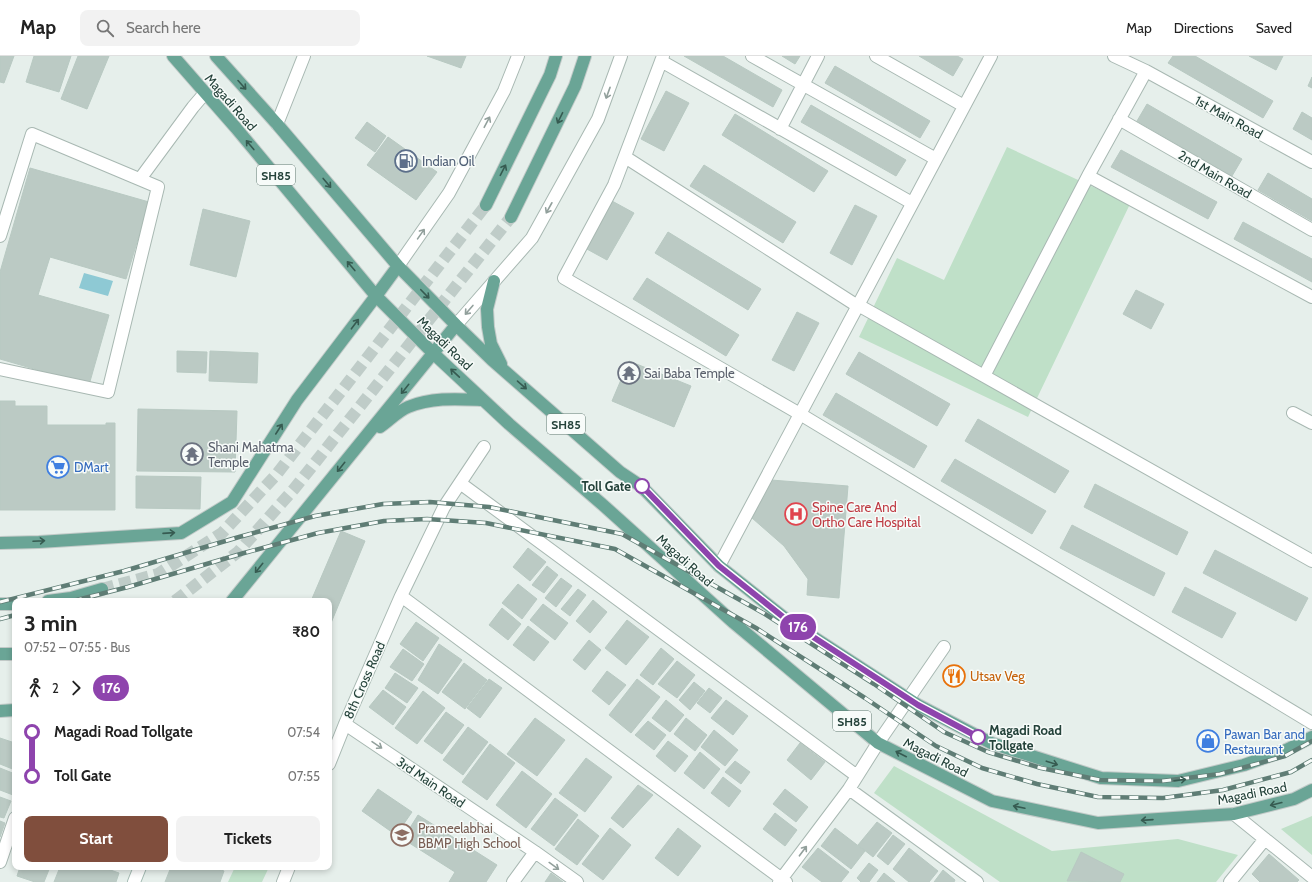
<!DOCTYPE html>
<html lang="en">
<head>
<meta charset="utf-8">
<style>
  body { margin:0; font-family:Cabin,sans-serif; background:#f2f2f2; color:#222; height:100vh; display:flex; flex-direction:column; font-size:15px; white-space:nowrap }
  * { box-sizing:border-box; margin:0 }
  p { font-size:13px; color:#767676 }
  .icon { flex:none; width:22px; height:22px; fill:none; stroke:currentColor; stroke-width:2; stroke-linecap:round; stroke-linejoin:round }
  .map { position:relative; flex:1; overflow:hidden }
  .side { position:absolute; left:12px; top:542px; width:320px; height:272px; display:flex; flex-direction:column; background:#fff; border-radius:8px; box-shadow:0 2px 6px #0003 }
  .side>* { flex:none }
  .badge { padding:0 8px; border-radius:13px; font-size:14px; line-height:26px }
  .map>.badge { position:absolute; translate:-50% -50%; box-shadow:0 0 0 2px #fff }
  .legs { display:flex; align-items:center; gap:6px; height:44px; padding:0 12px; font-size:13px }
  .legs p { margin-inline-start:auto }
  .headline { display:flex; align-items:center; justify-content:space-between; height:68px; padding:0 12px }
  h1 { font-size:22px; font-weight:700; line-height:30px }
  .button { display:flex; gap:8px; margin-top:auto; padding:8px 12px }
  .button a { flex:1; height:46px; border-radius:8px; background:#804e3d; color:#fff; font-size:16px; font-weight:700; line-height:46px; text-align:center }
  .button a+a { background:#f2f2f2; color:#222 }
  ul { padding:0 12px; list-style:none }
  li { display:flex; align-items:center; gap:14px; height:44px; font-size:15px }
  li i { display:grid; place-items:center; width:6px; height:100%; margin:0 5px; background:currentColor }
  li i::after { content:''; width:10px; height:10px; margin:-5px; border:3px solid; border-radius:50%; background:#fff }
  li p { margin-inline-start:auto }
  li:first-child i { background:linear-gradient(#0000 50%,currentColor 0) }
  li:last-child i { background:linear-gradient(currentColor 50%,#0000 0) }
  header { display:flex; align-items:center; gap:24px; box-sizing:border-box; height:56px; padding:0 20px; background:#fff; border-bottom:1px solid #e0e0e0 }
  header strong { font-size:19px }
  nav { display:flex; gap:22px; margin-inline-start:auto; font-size:14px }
  .search { width:280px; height:36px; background:#f2f2f2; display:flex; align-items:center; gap:10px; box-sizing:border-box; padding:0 14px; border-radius:8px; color:#767676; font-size:15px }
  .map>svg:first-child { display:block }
  .green { fill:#bfe0c8 }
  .water { fill:#8ec9d4 }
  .building { fill:#bbcac4; stroke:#b8c9c2 }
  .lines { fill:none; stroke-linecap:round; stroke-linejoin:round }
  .primary-tunnel { stroke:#bfccc8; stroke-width:12; stroke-dasharray:12 6; stroke-linecap:butt }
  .minor-casing { stroke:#a8b8b2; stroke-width:14 }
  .tertiary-casing { stroke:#a8b8b2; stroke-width:14 }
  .secondary-casing { stroke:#a4bbb3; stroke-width:14 }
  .primary-casing { stroke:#c2cac8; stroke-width:14 }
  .minor { stroke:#fff; stroke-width:12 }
  .tertiary { stroke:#fff; stroke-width:12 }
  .secondary { stroke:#fff; stroke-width:12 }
  .primary { stroke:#6aa596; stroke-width:12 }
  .rail-casing { stroke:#5f7d75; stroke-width:4.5 }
  .rail { stroke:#f7fbf9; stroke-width:3; stroke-dasharray:9; stroke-linecap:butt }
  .oneway { stroke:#365b51 }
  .oneway2 { stroke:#92a09c }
  .line-1-casing { stroke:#fff; stroke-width:9 }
  .line-1 { stroke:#8e44ad; stroke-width:6 }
  .stop-1-dot { fill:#fff; stroke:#8e44ad; stroke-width:2 }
  .labels { text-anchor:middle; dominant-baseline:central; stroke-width:3; stroke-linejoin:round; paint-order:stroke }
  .shield { fill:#f7fbf9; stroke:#637a73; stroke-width:1 }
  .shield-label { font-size:12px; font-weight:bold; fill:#24423a }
  .street-label { font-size:13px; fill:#24423a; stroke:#f7fbf9 }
  .service-label { font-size:13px; fill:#4e5e75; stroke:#f7fbf9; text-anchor:start }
  .worship-label { font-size:13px; fill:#5b616d; stroke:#f7fbf9; text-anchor:start }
  .shop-label { font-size:13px; fill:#366cbe; stroke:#f7fbf9; text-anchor:start }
  .stop-label { font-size:13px; font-weight:bold; fill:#24423a; stroke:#f7fbf9; text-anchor:end }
  .health-label { font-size:13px; fill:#be3a42; stroke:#f7fbf9; text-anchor:start }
  .food-label { font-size:13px; fill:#c56008; stroke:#f7fbf9; text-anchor:start }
  .education-label { font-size:13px; fill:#785e54; stroke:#f7fbf9; text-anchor:start }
</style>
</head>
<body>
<header>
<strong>Map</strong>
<div class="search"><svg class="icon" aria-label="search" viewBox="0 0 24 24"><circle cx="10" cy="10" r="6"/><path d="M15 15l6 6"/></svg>Search here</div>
<nav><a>Map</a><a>Directions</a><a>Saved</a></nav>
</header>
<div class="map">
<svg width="1312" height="826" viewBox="0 0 1312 826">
  <rect width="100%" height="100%" fill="#e6efeb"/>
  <path class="green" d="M 1007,91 L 1130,148 L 1028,361 L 859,281 L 897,202 L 944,224 Z
    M 894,710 L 1052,795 L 1178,783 L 1238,799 L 1216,826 L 1000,826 L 874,737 Z
    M 1312,760 L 1312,799 L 1281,773 Z
    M 235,811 L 269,811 L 262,826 L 228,826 Z"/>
  <path class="water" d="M 84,217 L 113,225 L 108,240 L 79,232 Z"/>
  <path class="building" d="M 0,0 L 14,0 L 4,27 L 0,26 Z
    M 34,0 L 71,0 L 59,36 L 26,26 Z
    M 78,0 L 109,0 L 87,53 L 61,43 Z
    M 427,0 L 466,0 L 461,12 Z
    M 684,0 L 723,0 L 782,34 L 773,51 Z
    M 782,0 L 800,0 L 795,8 Z
    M 919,0 L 957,0 L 963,3 L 953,20 Z
    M 1173,0 L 1195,0 L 1273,45 L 1263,62 L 1168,7 Z
    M 1249,0 L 1283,0 L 1276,14 Z
    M 835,10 L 930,65 L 920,82 L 825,27 Z
    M 1312,21 L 1312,32 L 1308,30 Z
    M 666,35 L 689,47 L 664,95 L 641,83 Z
    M 1147,48 L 1242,103 L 1232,120 L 1137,65 Z
    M 811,49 L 906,104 L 896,120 L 801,66 Z
    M 1302,56 L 1312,62 L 1312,84 L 1293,73 Z
    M 735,58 L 828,115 L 814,136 L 722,79 Z
    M 367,66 L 386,80 L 375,96 L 355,82 Z
    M 388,81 L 437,116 L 416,144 L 367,109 Z
    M 1121,94 L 1217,146 L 1208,163 L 1111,111 Z
    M 704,109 L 796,166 L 783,187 L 690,130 Z
    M 30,112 L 149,146 L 126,223 L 50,201 L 38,239 L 109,259 L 89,329 L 0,303 L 0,216 Z
    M 1268,117 L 1312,143 L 1312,165 L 1258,134 Z
    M 612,145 L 634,157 L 607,204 L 585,192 Z
    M 855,149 L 877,160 L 852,209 L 830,197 Z
    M 203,153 L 250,165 L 236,221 L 190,209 Z
    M 1243,166 L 1312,203 L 1312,226 L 1234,183 Z
    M 668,176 L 761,233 L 748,254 L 655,197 Z
    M 647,222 L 739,279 L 726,300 L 633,243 Z
    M 1136,234 L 1164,248 L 1151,273 L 1123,258 Z
    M 797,256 L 819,267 L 794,315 L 772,304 Z
    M 177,295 L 207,296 L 206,317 L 177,316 Z
    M 210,295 L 258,297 L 257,327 L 209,325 Z
    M 859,296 L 950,348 L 937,370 L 846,318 Z
    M 629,305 L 691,330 L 674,371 L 612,345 Z
    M 836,337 L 927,390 L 914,412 L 823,359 Z
    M 0,345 L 15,345 L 15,350 L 47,350 L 47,369 L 106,369 L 106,367 L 115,367 L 115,454 L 0,454 Z
    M 138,353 L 237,355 L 235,416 L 137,415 Z
    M 978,363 L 1069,415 L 1055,437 L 965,385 Z
    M 955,403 L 1046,455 L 1032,478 L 941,425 Z
    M 136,420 L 201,421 L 200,453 L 136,452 Z
    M 771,424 L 848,430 L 839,542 L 807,539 L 808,523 L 784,490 L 752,462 Z
    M 1095,428 L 1188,476 L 1177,499 L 1084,451 Z
    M 1072,469 L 1165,517 L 1154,540 L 1060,492 Z
    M 341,475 L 365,485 L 331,567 L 329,566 L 329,545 L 311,545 Z
    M 528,492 L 546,506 L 530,525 L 513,511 Z
    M 1215,494 L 1308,542 L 1296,565 L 1203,517 Z
    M 547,510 L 558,519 L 544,537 L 532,529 Z
    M 561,522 L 572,530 L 556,551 L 545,542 Z
    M 518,528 L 537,543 L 522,563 L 502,547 Z
    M 1185,531 L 1236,557 L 1222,582 L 1172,556 Z
    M 578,533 L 586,539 L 570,560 L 561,553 Z
    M 593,544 L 607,556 L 590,577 L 576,565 Z
    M 543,548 L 568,567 L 555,584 L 530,564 Z
    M 502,552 L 521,568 L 508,584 L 489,569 Z
    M 627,564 L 649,581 L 626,609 L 605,592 Z
    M 416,566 L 439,582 L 423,605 L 400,588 Z
    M 528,570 L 549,586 L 534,605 L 513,589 Z
    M 589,584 L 601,594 L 585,614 L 573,604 Z
    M 439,588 L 462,604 L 438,638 L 418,624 Z
    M 661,592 L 674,603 L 653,629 L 640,619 Z
    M 403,593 L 424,608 L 412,625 L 390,611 Z
    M 677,605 L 695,619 L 677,642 L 658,628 Z
    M 464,607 L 487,624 L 465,653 L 442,636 Z
    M 607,615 L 626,629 L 609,649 L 592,635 Z
    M 395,617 L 418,632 L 407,647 L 385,632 Z
    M 489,623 L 502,632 L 480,662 L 467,652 Z
    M 637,623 L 660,641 L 631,677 L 609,659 Z
    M 694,626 L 705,635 L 690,654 L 679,644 Z
    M 709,632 L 722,642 L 710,657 L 697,647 Z
    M 383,634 L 406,651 L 393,669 L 369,651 Z
    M 423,635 L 445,652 L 417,688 L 395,672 Z
    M 666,644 L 684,659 L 670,676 L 652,662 Z
    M 726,644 L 748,660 L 733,679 L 711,662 Z
    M 446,656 L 464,669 L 442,698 L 424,685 Z
    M 535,662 L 565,684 L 537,720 L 507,698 Z
    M 686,662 L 707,679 L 695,695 L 674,678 Z
    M 648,665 L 666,679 L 654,694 L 635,679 Z
    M 468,671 L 488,686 L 463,719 L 443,704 Z
    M 714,674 L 738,694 L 725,710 L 701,691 Z
    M 0,682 L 15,687 L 15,714 L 0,708 Z
    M 668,685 L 688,700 L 675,716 L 656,700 Z
    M 800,687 L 825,706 L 811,724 L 787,704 Z
    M 490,688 L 515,707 L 487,744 L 462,726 Z
    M 700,696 L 720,713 L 704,733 L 684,717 Z
    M 586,702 L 612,721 L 585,756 L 559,737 Z
    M 735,705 L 750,716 L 741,728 L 725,716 Z
    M 0,712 L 15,718 L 15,734 L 13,739 L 0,734 Z
    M 522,715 L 552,738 L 526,772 L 496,749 Z
    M 723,721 L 741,735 L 729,751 L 711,737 Z
    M 638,729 L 653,739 L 623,772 L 611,762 Z
    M 378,733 L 412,756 L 396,779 L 362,755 Z
    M 785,733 L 808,751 L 796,766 L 773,748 Z
    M 0,741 L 11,745 L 4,762 L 0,761 Z
    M 555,742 L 578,759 L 554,790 L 531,773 Z
    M 775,757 L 797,774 L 785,790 L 763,773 Z
    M 418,759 L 497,809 L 486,826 L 449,826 L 455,816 L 403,783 Z
    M 578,763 L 599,780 L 577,809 L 555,793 Z
    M 0,765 L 5,767 L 0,781 Z
    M 877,766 L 892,777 L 873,801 L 858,789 Z
    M 610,772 L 631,789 L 603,824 L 582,808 Z
    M 678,772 L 701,790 L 678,820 L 655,802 Z
    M 835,772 L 865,795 L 851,813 L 821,790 Z
    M 893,779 L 905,788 L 888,809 L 877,800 Z
    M 818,792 L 849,816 L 841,826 L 822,826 L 802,811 Z
    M 909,792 L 938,815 L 929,826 L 909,826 L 893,813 Z
    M 1081,796 L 1124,818 L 1120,826 L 1067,825 Z
    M 1269,798 L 1299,824 L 1297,826 L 1260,826 L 1252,818 Z
    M 869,807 L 878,814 L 869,826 L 861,826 L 857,822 Z
    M 20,811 L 50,811 L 44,826 L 35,826 L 17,820 Z
    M 60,811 L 102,811 L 119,817 L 116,826 L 54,826 Z
    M 171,811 L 211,811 L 224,815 L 220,826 L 165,826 Z
    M 943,814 L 955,824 L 954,826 L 934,826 Z
    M 551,817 L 563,826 L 545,826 Z
    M 884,817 L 895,826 L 877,826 Z"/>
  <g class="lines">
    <path class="primary-tunnel" d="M 102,533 L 158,518 L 222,477 L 276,419 L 486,149
      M 175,545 L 238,496 L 294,433 L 511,161"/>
    <g class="minor-casing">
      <path id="minor" d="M 663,0 L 614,129 L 564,222 L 800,358 L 1312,667
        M 752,0 L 936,103
        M 876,0 L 964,50
        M 1114,0 L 1146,15 L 1312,106
        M 661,5 L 912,147
        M 1119,63 L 1312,174
        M 277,68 L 304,0
        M 780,73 L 818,0
        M 625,101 L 856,249 L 858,249 L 1312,505
        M 1088,120 L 1312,241
        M 140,123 L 193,51 L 205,37
        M 0,180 L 32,78 L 158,131 L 108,336 L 0,313
        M 984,320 L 1088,120 L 1146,15
        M 1293,357 L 1312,367
        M 484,391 L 444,451 L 401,540 L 786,826
        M 460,427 L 857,720
        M 719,510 L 991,0
        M 345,668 L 535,796 L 577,826
        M 329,708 L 345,668 L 401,540
        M 849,733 L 977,826
        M 1234,758 L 1312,821
        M 0,806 L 15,762
        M 283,826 L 289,811
        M 513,826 L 535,796
        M 779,826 L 849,733 L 878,687 L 944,591
        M 1230,826 L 1265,783"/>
    </g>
    <g class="tertiary-casing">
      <path id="tertiary" d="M 398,210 L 449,137 L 504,35 L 518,0
        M 456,269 L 532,182 L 598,63 L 621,0"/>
    </g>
    <g class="secondary-casing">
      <path id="secondary" d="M 134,826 L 140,811"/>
    </g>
    <g class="primary-casing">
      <path id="primary" d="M 173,0 L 236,72 L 376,240 L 434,298 L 509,368 L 603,449 L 734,567 L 878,687 L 992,745 L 1098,767 L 1234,758 L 1294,743 L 1312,734
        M 216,0 L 277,68 L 398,210 L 456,269 L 492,304 L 620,416 L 641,430 L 719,510 L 787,564 L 918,649 L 991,687 L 1101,722 L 1178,725 L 1244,709 L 1286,694 L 1312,681
        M 486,149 L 550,19 L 556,0
        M 511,161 L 575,30 L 585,0
        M 494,225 L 487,253 L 488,271 L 491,288 L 501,308
        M 380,371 C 389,365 398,355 408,351 C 432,341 458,343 483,344
        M 0,487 L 39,486 L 181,477 L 232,446 L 297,344 L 376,240 L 398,210
        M 48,545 L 71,542 L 102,533
        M 232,545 L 456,269
        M 0,548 L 15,548
        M 0,598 L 15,598
        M 0,655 L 15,654"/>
    </g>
    <use href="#minor" class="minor"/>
    <use href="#tertiary" class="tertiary"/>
    <use href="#secondary" class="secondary"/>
    <use href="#primary" class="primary"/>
    <g class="rail-casing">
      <path id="rail" d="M 73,545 L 128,531 L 244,497 L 318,477 L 384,465 L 427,463 L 486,467 L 615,493 L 756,572 L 865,642 L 936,690 L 982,712 L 1037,728 L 1098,741 L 1163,742 L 1223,734 L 1291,716 L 1312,704
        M 0,546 L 124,515 L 239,481 L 315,460 L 383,448 L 430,446 L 489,451 L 622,478 L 765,558 L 874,628 L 944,676 L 988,696 L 1041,712 L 1100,724 L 1162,725 L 1220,718 L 1285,700 L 1312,685
        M 0,563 L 15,559"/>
    </g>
    <use href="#rail" class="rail"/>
  </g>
  <defs><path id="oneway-shaft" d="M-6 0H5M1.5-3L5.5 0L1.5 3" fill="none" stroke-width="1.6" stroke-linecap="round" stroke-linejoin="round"/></defs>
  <g class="oneway">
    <use href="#oneway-shaft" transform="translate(242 29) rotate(48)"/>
    <use href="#oneway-shaft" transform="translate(560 62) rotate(116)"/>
    <use href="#oneway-shaft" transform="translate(250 89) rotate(-130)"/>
    <use href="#oneway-shaft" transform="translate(503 114) rotate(-63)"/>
    <use href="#oneway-shaft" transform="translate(327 127) rotate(50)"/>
    <use href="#oneway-shaft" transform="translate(351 210) rotate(-130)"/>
    <use href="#oneway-shaft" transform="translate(425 238) rotate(46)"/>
    <use href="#oneway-shaft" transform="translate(355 268) rotate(-53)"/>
    <use href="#oneway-shaft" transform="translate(455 317) rotate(-137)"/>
    <use href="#oneway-shaft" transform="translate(522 329) rotate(41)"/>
    <use href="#oneway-shaft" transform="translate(405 333) rotate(129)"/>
    <use href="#oneway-shaft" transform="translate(279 373) rotate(-57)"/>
    <use href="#oneway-shaft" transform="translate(341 411) rotate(129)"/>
    <use href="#oneway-shaft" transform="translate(169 477) rotate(-4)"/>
    <use href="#oneway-shaft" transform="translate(39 485) rotate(-3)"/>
    <use href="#oneway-shaft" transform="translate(259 512) rotate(129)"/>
    <use href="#oneway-shaft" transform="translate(901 698) rotate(-153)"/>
    <use href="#oneway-shaft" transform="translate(1052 707) rotate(18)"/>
    <use href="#oneway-shaft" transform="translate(1180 724) rotate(-7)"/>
    <use href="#oneway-shaft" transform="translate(1276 748) rotate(166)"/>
    <use href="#oneway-shaft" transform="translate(1019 751) rotate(-168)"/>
    <use href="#oneway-shaft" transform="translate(1147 764) rotate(176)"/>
  </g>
  <g class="oneway2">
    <use href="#oneway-shaft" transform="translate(608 37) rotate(110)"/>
    <use href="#oneway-shaft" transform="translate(487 66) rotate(-62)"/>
    <use href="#oneway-shaft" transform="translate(549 152) rotate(119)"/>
    <use href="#oneway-shaft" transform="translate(421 178) rotate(-55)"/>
    <use href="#oneway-shaft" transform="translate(469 254) rotate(131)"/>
    <use href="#oneway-shaft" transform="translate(377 689) rotate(34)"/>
    <use href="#oneway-shaft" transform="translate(803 795) rotate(-53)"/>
    <use href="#oneway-shaft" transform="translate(554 810) rotate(36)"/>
  </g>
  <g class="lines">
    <g class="line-1-casing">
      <path id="line-1" d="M 642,430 L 719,510 L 787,564 L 918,649 L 978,681"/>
    </g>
    <use href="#line-1" class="line-1"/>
  </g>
  <defs>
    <g id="fuel-ring" transform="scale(1.15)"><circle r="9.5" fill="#f7fbf9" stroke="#5c6f8a" stroke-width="1.5"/><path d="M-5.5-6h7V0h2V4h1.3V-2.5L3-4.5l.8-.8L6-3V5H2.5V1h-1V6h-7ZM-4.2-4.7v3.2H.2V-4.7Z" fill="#5c6f8a"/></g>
    <g id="temple-ring" transform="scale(1.15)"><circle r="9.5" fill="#f7fbf9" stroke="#6b7280" stroke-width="1.5"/><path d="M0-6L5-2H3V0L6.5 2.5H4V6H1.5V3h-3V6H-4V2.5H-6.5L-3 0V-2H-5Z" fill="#6b7280"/></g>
    <g id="supermarket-ring" transform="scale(1.15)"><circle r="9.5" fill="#f7fbf9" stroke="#3f7fe0" stroke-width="1.5"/><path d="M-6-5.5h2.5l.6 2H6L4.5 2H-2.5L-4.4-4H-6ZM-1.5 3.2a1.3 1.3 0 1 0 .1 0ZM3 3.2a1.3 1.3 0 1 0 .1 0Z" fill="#3f7fe0"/></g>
    <g id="hospital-ring" transform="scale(1.15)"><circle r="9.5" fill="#f7fbf9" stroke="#e0444e" stroke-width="1.5"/><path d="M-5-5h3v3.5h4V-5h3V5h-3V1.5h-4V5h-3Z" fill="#e0444e"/></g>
    <g id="restaurant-ring" transform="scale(1.15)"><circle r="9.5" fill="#f7fbf9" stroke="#e8710a" stroke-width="1.5"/><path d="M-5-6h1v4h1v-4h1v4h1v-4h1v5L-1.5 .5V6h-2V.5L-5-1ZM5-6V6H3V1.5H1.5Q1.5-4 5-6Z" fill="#e8710a"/></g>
    <g id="shop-ring" transform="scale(1.15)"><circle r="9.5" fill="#f7fbf9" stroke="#3f7fe0" stroke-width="1.5"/><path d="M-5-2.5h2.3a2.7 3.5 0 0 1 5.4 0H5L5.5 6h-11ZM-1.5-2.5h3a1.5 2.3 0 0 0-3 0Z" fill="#3f7fe0"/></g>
    <g id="school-ring" transform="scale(1.15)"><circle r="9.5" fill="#f7fbf9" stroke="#8d6e63" stroke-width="1.5"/><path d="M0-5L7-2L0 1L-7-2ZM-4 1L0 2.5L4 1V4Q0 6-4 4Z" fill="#8d6e63"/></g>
  </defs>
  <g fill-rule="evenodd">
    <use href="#fuel-ring" x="406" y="105"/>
    <use href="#temple-ring" x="629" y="317"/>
    <use href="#temple-ring" x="192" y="398"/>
    <use href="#supermarket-ring" x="58" y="411"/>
    <use href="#hospital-ring" x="796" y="458"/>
    <use href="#restaurant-ring" x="954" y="620"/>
    <use href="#shop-ring" x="1208" y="685"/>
    <use href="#school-ring" x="402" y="779"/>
  </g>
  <g class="stop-1-dot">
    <circle cx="642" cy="430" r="7"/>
    <circle cx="978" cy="681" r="7"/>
  </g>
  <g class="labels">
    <g class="shield">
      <rect x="257" y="109" width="38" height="20" rx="3"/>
      <rect x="547" y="358" width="38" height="20" rx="3"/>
      <rect x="833" y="655" width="38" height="20" rx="3"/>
    </g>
    <g class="shield-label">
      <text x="276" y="119">SH85</text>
      <text x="566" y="368">SH85</text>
      <text x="852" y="665">SH85</text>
    </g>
    <g class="street-label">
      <text transform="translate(231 46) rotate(49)">Magadi Road</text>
      <text transform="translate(1229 61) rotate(29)">1st Main Road</text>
      <text transform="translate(1215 118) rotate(30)">2nd Main Road</text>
      <text transform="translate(445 287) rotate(44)">Magadi Road</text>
      <text transform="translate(685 504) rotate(42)">Magadi Road</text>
      <text transform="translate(364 624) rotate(-66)">8th Cross Road</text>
      <text transform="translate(936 701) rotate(27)">Magadi Road</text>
      <text transform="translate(431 726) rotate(34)">3rd Main Road</text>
      <text transform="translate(1252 737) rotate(-11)">Magadi Road</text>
    </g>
    <g class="service-label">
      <text x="422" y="105">Indian Oil</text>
    </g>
    <g class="worship-label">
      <text x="644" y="317">Sai Baba Temple</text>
      <text x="208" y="391">Shani Mahatma<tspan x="208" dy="15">Temple</tspan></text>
    </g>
    <g class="shop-label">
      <text x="74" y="411">DMart</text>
      <text x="1224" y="678">Pawan Bar and<tspan x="1224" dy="15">Restaurant</tspan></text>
    </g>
    <g class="stop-label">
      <text x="631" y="430">Toll Gate</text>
      <text x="989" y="674" text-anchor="start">Magadi Road<tspan x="989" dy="15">Tollgate</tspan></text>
    </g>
    <g class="health-label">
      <text x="812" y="451">Spine Care And<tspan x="812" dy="15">Ortho Care Hospital</tspan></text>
    </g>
    <g class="food-label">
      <text x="970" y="620">Utsav Veg</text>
    </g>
    <g class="education-label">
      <text x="418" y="772">Prameelabhai<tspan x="418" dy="15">BBMP High School</tspan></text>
    </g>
  </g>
</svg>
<b class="badge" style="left:798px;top:571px;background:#8e44ad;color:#fff">176</b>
<section class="side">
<div class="headline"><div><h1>3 min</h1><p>07:52 – 07:55 · Bus</p></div><b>₹80</b></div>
<div class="legs"><svg class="icon" aria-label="walk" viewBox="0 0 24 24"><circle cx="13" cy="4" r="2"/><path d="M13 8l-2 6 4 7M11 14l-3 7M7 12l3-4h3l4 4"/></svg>2<svg class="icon" aria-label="forward" viewBox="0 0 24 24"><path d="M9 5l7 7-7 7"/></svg><b class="badge" style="background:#8e44ad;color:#fff">176</b></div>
<ul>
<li><i style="color:#8e44ad"></i><b>Magadi Road Tollgate</b><p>07:54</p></li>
<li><i style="color:#8e44ad"></i><b>Toll Gate</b><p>07:55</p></li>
</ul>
<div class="button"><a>Start</a><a>Tickets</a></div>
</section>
</div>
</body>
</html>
